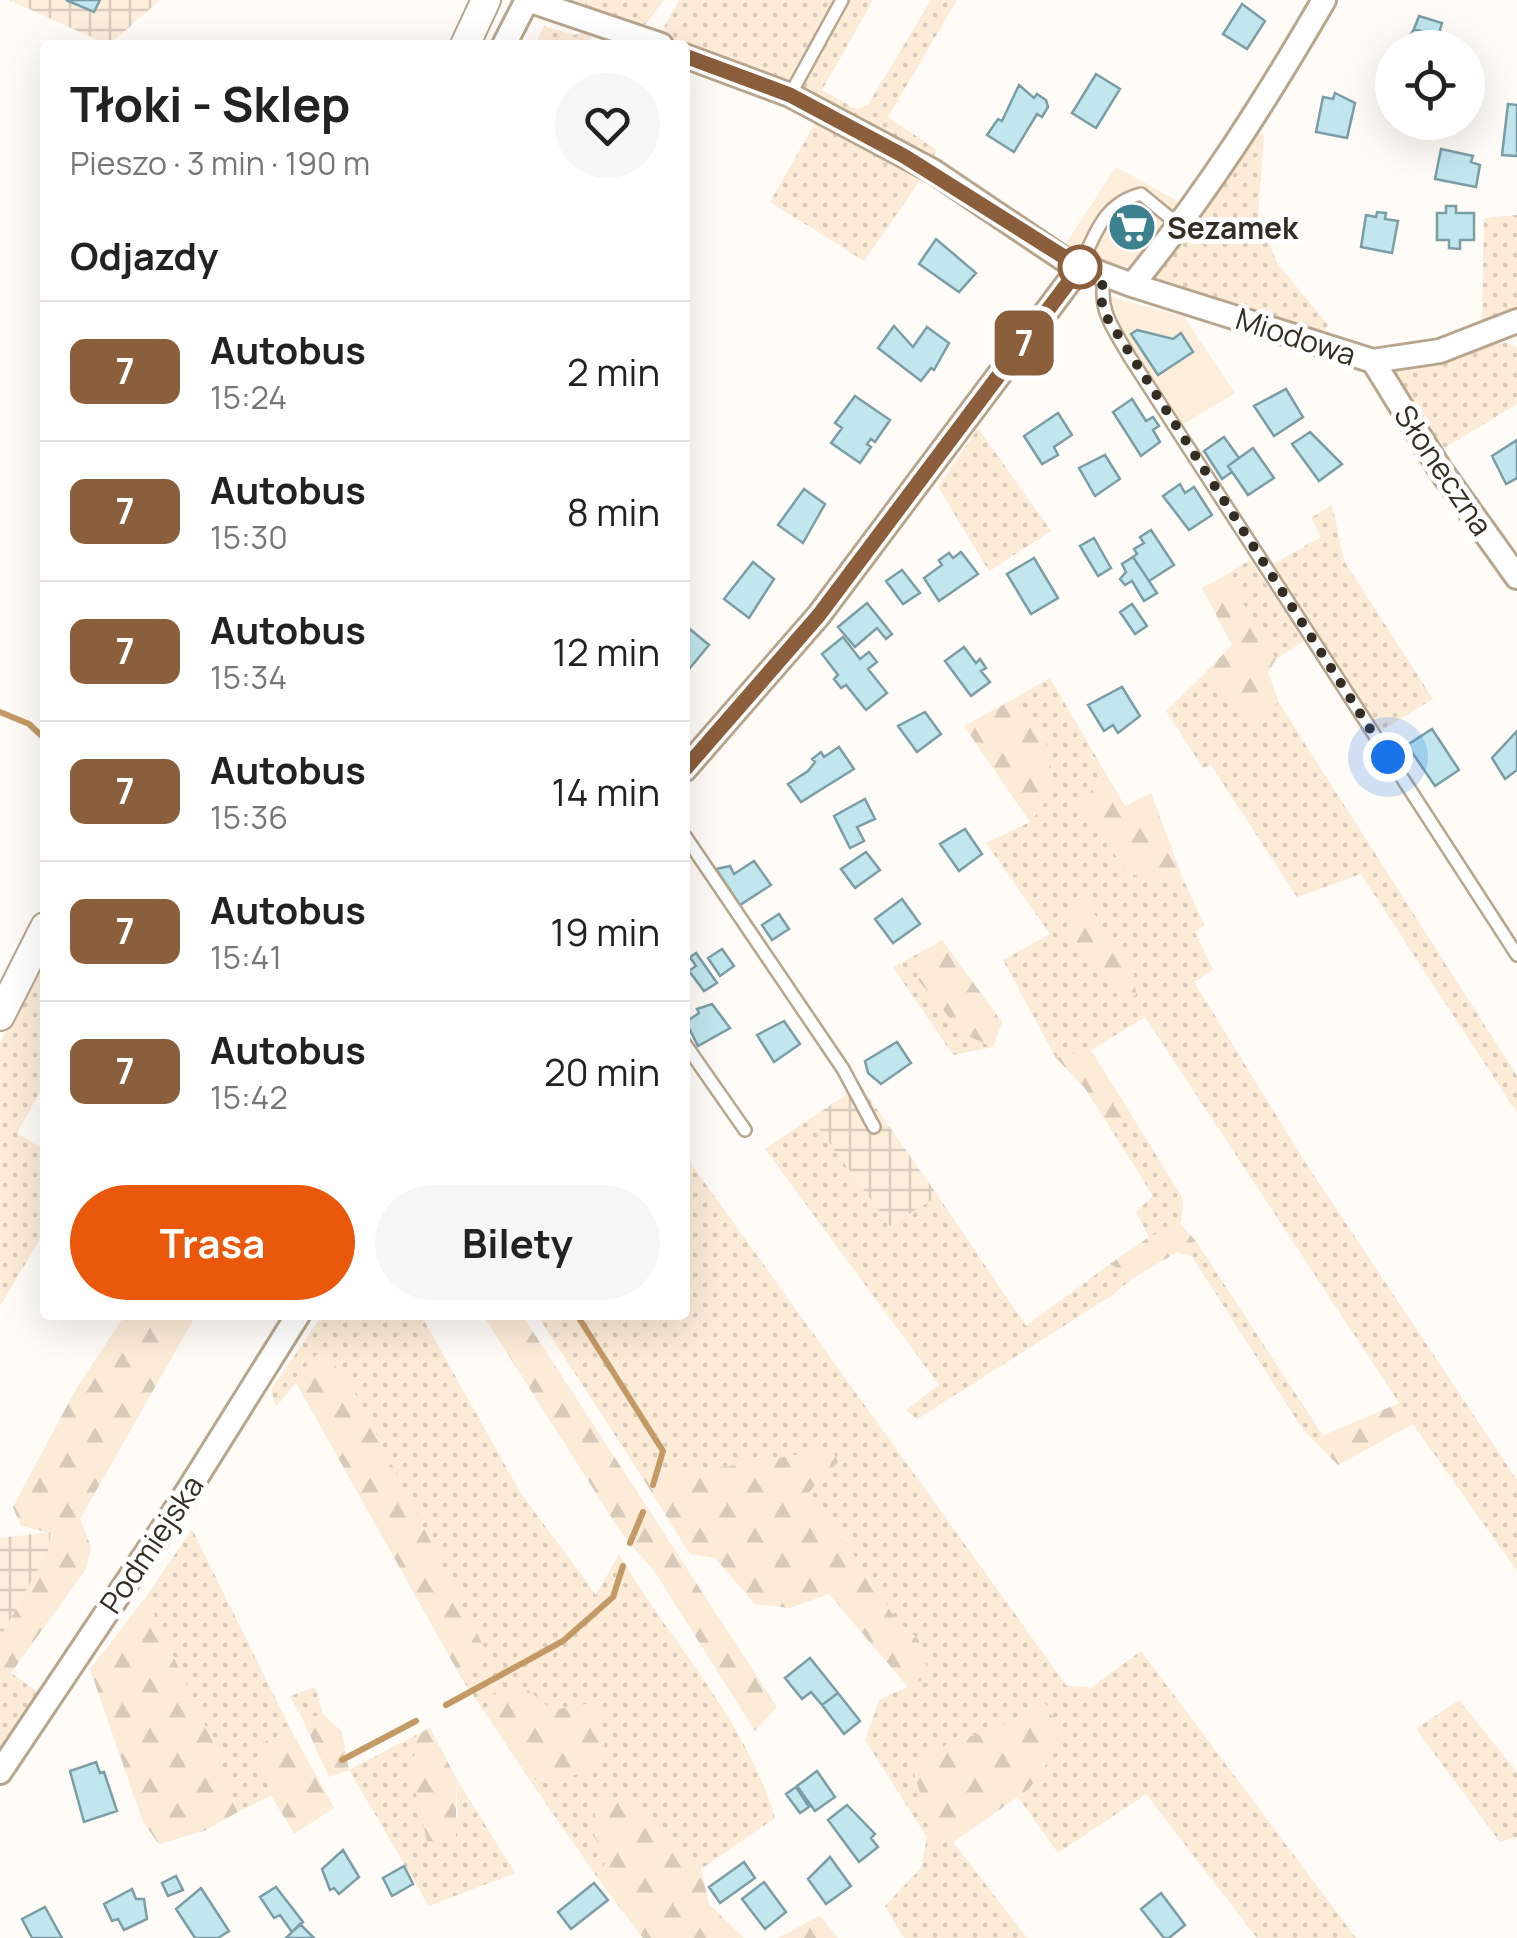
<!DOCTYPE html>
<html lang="pl">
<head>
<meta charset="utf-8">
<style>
  body { margin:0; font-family:Manrope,sans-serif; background:#f6f6f6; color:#222; height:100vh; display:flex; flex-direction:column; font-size:38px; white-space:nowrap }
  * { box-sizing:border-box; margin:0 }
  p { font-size:32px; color:#767676 }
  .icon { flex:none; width:55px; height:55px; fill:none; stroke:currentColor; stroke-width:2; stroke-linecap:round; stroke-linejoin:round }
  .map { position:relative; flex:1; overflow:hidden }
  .side { position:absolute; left:40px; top:40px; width:650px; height:1280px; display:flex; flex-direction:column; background:#fff; border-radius:10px; box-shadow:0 10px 40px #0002 }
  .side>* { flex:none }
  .badge { padding:0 20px; border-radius:15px; font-size:35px; line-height:65px }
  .controls { position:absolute; left:1375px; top:30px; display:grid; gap:20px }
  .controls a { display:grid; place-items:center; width:110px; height:110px; border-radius:50%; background:#fff; box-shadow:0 10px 40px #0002; font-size:50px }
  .you { position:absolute; width:50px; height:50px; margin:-25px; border:8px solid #fff; border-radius:50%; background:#1a73e8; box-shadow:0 0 0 15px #1a73e833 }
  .map>.badge { position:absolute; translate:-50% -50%; box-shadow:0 0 0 5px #fff }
  h2 { padding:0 30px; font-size:38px; line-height:90px }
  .round { display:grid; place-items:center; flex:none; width:105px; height:105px; border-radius:52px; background:#f6f6f6 }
  .head { display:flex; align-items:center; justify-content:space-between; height:170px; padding:0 30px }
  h1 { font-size:48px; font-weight:700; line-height:75px }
  .cta { display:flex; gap:20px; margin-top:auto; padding:20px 30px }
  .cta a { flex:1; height:115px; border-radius:60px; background:#ea580c; color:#fff; font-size:40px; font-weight:700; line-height:115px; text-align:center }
  .cta a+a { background:#f6f6f6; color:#222 }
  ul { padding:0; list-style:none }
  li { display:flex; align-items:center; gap:30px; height:140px; padding:0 30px; border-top:2px solid #e0e0e0 }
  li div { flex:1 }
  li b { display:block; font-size:38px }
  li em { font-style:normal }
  li .badge { min-width:110px; font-weight:700; text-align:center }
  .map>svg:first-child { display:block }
  .built { fill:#fdeddb }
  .industrial { fill:url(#industrial-grid) }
  .green { fill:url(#green-dots) }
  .forest { fill:url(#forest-firs) }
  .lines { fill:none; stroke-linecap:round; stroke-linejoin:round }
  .stream { stroke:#c39a66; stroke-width:6 }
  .building { fill:#c1e6ee; stroke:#7b9ea6; stroke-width:2.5 }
  .service-casing { stroke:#b8a58d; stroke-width:16 }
  .minor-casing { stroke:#b8a58d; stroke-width:28 }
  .tertiary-casing { stroke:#b8a58d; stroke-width:32 }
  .service { stroke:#fff; stroke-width:11 }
  .minor { stroke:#fff; stroke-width:22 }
  .tertiary { stroke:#fff; stroke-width:28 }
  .line-casing { stroke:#fff; stroke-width:22 }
  .line { stroke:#8b5e3c; stroke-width:15 }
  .walk { stroke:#342d23; stroke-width:10; stroke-dasharray:0 18 }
  .stop-dot { fill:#fff; stroke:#8b5e3c; stroke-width:5 }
  .labels { text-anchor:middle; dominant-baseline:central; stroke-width:10; stroke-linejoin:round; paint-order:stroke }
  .poi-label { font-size:30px; font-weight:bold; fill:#342d23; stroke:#fff; text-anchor:start }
  .street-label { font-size:30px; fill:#342d23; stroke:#fff }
</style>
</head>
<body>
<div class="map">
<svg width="1517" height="1938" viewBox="0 0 1517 1938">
  <defs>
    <pattern id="industrial-grid" width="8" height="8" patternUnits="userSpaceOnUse" patternTransform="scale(2.5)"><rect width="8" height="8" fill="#fdeddb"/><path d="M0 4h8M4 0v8" fill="none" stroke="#d9ccbc"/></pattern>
    <pattern id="green-dots" width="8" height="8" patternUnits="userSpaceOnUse" patternTransform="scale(2.5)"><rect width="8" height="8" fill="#fbebd7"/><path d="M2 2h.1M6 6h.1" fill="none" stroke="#d8cab8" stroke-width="1.8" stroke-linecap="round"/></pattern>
    <pattern id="forest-firs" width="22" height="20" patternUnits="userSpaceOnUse" patternTransform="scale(2.5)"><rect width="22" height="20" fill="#fbebd7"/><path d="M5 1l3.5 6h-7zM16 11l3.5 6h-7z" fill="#d8cab8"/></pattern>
  </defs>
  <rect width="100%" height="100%" fill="#fffbf6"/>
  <path class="built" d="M 1116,167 L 1183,204 L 1143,260 L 1124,267 L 1095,263 L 1065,245 Z
    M 1107,296 L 1184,317 L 1235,393 L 1180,426 L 1107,312 Z"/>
  <path class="industrial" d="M 9,0 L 160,0 L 109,45 Z
    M 860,1085 L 938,1196 L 890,1226 L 811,1118 Z
    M 51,1532 L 48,1551 L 0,1638 L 0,1538 Z"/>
  <path class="green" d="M 576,0 L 664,0 L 641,30 L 585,9 L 586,4 Z
    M 679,0 L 837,0 L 793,76 L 784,82 L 663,37 L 662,31 Z
    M 849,0 L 873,0 L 822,90 L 856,109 L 867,106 L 931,0 L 957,0 L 888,117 L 937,150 L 933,157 L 802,91 L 801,85 Z
    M 544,26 L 574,35 L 588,32 L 591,39 L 588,45 L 535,45 Z
    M 817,120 L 924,175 L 864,261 L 770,202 Z
    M 1264,133 L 1258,214 L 1277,263 L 1328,325 L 1324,332 L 1155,286 L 1155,278 L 1255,136 Z
    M 1517,215 L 1517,309 L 1482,324 L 1484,218 Z
    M 1506,342 L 1517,348 L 1517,404 L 1441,450 L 1390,372 L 1393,366 Z
    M 978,428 L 1051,531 L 989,571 L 938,487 Z
    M 1332,505 L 1344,561 L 1433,699 L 1379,732 L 1270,566 L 1321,537 L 1311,518 Z
    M 1250,560 L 1304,641 L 1276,659 L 1226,575 Z
    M 1203,675 L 1257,724 L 1279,703 L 1517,1076 L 1517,1113 L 1361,874 L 1297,897 L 1211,765 L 1203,768 L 1166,711 Z
    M 1050,678 L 1105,772 L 1079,807 L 1158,885 L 1182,876 L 1204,925 L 1195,932 L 1213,970 L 1194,982 L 1305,1162 L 1517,1480 L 1517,1571 L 1413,1424 L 1145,1017 L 1091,1050 L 1056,1058 L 1003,960 L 1050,934 L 986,843 L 1030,822 L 1055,789 L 1046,743 L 1010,701 Z
    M 923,951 L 918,980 L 963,1034 L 993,1047 L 953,1055 L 893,967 Z
    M 45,957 L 45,1083 L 17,1133 L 45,1150 L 45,1231 L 0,1306 L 0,1043 Z
    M 1129,1111 L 1183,1199 L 1181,1225 L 1149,1237 L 1136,1212 L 1153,1196 L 1114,1134 Z
    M 811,1118 L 890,1226 L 938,1196 L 1026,1326 L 1110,1264 L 1133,1278 L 1111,1296 L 917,1419 L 906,1410 L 939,1385 L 765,1149 Z
    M 689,1161 L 1066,1685 L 1091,1688 L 1141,1651 L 1356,1938 L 1257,1938 L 1146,1794 L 1058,1853 L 1018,1797 L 1029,1789 L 1044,1701 L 994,1730 L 950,1742 L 913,1769 L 930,1828 L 927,1837 L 953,1842 L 1027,1938 L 904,1938 L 885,1906 L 921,1868 L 927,1837 L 865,1740 L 879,1700 L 929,1677 L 919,1640 L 895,1618 L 832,1522 L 805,1496 L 837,1463 L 832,1449 L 723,1467 L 639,1472 L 537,1315 L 685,1315 L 685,1164 Z
    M 1196,1241 L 1323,1436 L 1313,1440 L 1304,1431 L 1191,1255 L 1177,1253 Z
    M 322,1315 L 421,1315 L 520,1492 L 596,1595 L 619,1554 C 670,1642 746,1719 775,1818 L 701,1869 L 678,1840 L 617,1797 L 597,1801 L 608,1859 L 597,1877 L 529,1779 L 553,1780 L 553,1710 L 493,1695 L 486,1714 L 462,1679 L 484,1649 L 358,1398 L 323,1349 L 276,1407 L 271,1390 Z
    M 192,1529 L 291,1730 L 255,1746 L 271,1795 L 238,1812 L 221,1760 L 146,1597 Z
    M 0,1673 L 11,1673 L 42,1695 L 0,1759 Z
    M 315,1687 L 323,1714 L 303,1720 L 290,1696 Z
    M 1459,1700 L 1517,1772 L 1517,1837 L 1500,1842 L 1416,1729 Z
    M 416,1735 L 412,1777 L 458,1818 L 456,1778 L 515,1873 L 429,1906 L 349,1770 Z"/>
  <path class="forest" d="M 1226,575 L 1276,659 L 1268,672 L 1279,703 L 1257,724 L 1203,675 L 1232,645 L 1202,588 Z
    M 1010,701 L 1046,743 L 1055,789 L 1030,822 L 964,726 Z
    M 1105,772 L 1125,806 L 1151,793 L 1182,876 L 1158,885 L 1128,872 L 1079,807 Z
    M 1081,895 L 1133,968 L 1136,995 L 1121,1000 L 1066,928 Z
    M 942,940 L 1002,1022 L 993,1047 L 963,1034 L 918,980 L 923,951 Z
    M 1091,1050 L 1129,1111 L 1114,1134 L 1084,1087 L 1056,1058 Z
    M 1181,1225 L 1196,1241 L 1133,1278 L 1110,1264 L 1149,1237 Z
    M 125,1315 L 196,1315 L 80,1519 L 91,1547 L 86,1569 L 11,1673 L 0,1673 L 0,1638 L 48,1551 L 51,1533 L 21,1526 L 13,1507 L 76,1389 Z
    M 483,1315 L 522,1315 L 777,1707 L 755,1731 L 655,1572 L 622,1534 Z
    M 323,1348 L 358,1398 L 485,1649 L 462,1679 L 294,1379 Z
    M 1399,1403 L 1413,1424 L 1338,1465 L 1313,1440 Z
    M 832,1449 L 838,1462 L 805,1496 L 832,1522 L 895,1618 L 919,1640 L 929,1677 L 908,1687 L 829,1594 L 790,1608 L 755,1604 L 715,1558 L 690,1554 L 639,1472 L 723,1467 Z
    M 146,1597 L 221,1760 L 238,1812 L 204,1831 L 159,1844 L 143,1822 L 90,1669 Z
    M 519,1683 L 553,1710 L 592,1703 L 607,1734 L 598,1770 L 553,1780 L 529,1779 L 486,1714 L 493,1695 Z
    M 1044,1701 L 1064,1739 L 1029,1789 L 953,1842 L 927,1837 L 930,1828 L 913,1769 L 950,1742 L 994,1730 Z
    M 323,1714 L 342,1732 L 349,1770 L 329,1777 L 303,1720 Z
    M 430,1728 L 456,1778 L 456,1842 L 427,1841 L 412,1777 L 416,1735 Z
    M 291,1730 L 334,1808 L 294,1834 L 271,1795 L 255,1746 Z
    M 617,1797 L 678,1840 L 701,1869 L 709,1904 L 744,1938 L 643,1938 L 597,1877 L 608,1859 L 594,1836 L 596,1801 Z
    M 820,1916 L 838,1938 L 778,1938 L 819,1916 Z"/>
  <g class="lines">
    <path class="stream" d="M 0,712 L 29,724 L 45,739
      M 577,1315 L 663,1451 L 653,1485
      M 630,1543 L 643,1512
      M 446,1705 L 563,1641 L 613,1597 L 623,1566
      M 342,1760 L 416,1721"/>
  </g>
  <path class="building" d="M 66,0 L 100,0 L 94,12 Z
    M 1242,4 L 1265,21 L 1247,49 L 1223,34 Z
    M 1419,16 L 1442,23 L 1438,36 L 1414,29 Z
    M 1414,29 L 1438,36 L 1434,48 L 1402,48 Z
    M 1096,74 L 1120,89 L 1096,128 L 1072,113 Z
    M 1019,85 L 1034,98 L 1037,94 L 1046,100 L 1048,107 L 1042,117 L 1037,114 L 1014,152 L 987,135 L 998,119 L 1002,121 Z
    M 1335,93 L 1355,103 L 1347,138 L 1316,132 L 1323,97 L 1333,99 Z
    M 1508,104 L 1517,105 L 1517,156 L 1502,155 Z
    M 1441,149 L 1473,156 L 1471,162 L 1480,165 L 1476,187 L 1435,179 Z
    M 1446,206 L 1456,206 L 1456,213 L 1474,213 L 1474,240 L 1460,240 L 1460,249 L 1449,248 L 1449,240 L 1437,240 L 1437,213 L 1446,213 Z
    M 1130,207 L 1151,222 L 1132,248 L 1112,233 Z
    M 1377,212 L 1386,213 L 1385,219 L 1398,221 L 1392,253 L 1361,247 L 1366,215 L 1376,217 Z
    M 936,239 L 976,273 L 959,292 L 919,264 Z
    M 894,326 L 913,347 L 927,327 L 949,343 L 934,370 L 931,368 L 921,381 L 878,348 Z
    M 1137,330 L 1173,339 L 1181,333 L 1193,352 L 1158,375 L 1131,334 Z
    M 1286,389 L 1303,417 L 1274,436 L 1254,406 Z
    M 855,396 L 890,420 L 875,442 L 871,439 L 867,444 L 871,447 L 860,463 L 831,443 L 842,428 L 835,423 Z
    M 1132,399 L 1146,421 L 1153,417 L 1159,426 L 1153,430 L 1160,442 L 1141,456 L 1113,412 Z
    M 1058,413 L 1072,435 L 1054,447 L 1058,455 L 1042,464 L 1024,436 Z
    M 1310,432 L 1342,464 L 1319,481 L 1292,444 Z
    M 1224,437 L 1239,458 L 1228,466 L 1232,472 L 1222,479 L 1204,451 Z
    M 1517,440 L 1517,478 L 1506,484 L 1492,456 Z
    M 1253,448 L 1274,478 L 1248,495 L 1228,466 Z
    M 1105,455 L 1120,479 L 1095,496 L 1079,468 Z
    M 1180,484 L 1185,493 L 1194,487 L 1212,515 L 1189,530 L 1163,496 Z
    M 804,489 L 825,504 L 803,543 L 778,525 Z
    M 1151,530 L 1174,565 L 1149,581 L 1133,557 L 1137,554 L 1134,549 L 1144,543 L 1140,537 Z
    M 1094,538 L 1111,568 L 1098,576 L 1080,546 Z
    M 961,552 L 978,574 L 939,601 L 924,578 L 942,565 L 939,560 L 949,553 L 953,558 Z
    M 1133,557 L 1157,593 L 1144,601 L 1132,581 L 1125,585 L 1120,579 L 1126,572 L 1122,564 Z
    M 1034,558 L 1058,598 L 1031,614 L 1007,574 Z
    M 753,562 L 774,579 L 749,618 L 724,599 Z
    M 902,570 L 920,593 L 903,604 L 886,581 Z
    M 867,603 L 892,634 L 886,639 L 877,628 L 855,647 L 838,627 Z
    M 1132,604 L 1147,626 L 1135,634 L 1120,612 Z
    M 685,625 L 709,645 L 690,668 L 685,663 Z
    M 843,637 L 860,659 L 869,652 L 877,662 L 868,669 L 887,693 L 866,710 L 846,685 L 841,688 L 834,679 L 838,675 L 822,654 Z
    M 964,647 L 976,663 L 980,659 L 986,668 L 981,671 L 990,682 L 971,696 L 945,661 Z
    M 1122,687 L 1140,716 L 1118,733 L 1113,725 L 1104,731 L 1088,705 Z
    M 925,712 L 941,734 L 917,752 L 898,726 Z
    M 1432,729 L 1459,770 L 1435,786 L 1407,745 Z
    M 1517,731 L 1517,770 L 1505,779 L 1492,758 Z
    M 839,747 L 854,769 L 801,802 L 788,784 L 808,771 L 815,762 L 812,759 L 821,752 L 824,757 Z
    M 865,799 L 875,819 L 857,827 L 864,841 L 850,848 L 834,816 Z
    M 965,829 L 982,854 L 959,871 L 940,844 Z
    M 866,852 L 880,870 L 855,888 L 841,869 Z
    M 754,861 L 771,885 L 740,905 L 716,869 L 730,866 L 734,874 Z
    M 902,899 L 920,924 L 893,943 L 875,919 Z
    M 779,914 L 789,929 L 772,940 L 762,925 Z
    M 722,949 L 734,966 L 720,976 L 708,958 Z
    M 696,953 L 717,983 L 704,991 L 689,971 L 696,966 L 690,957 Z
    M 712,1004 L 730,1028 L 698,1046 L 686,1022 L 699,1013 L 697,1009 Z
    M 784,1021 L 800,1044 L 774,1062 L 757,1035 Z
    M 897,1042 L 911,1063 L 881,1084 L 868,1073 L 865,1061 Z
    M 810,1658 L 838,1693 L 822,1705 L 811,1692 L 802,1699 L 785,1678 Z
    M 838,1693 L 860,1721 L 844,1734 L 822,1705 Z
    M 96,1762 L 100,1773 L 104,1772 L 117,1811 L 84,1822 L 70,1771 Z
    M 817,1771 L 835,1797 L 815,1811 L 797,1786 Z
    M 796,1787 L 809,1807 L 800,1813 L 786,1794 Z
    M 847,1805 L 875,1834 L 871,1838 L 878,1847 L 859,1862 L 828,1820 Z
    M 343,1850 L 359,1877 L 339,1894 L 334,1888 L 330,1890 L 322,1869 Z
    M 830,1857 L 851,1886 L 826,1904 L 808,1879 Z
    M 744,1862 L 755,1878 L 720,1903 L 709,1887 Z
    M 404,1866 L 413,1884 L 392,1896 L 383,1878 Z
    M 176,1876 L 183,1890 L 168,1896 L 162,1883 Z
    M 764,1882 L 786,1912 L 765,1929 L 742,1899 Z
    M 594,1883 L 608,1900 L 571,1929 L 558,1912 Z
    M 276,1887 L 303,1922 L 292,1932 L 280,1915 L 274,1918 L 260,1897 Z
    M 201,1888 L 229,1931 L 218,1938 L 195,1938 L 176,1909 Z
    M 132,1889 L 136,1899 L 144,1899 L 147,1919 L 124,1930 L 118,1919 L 112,1921 L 104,1904 Z
    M 1161,1893 L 1185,1925 L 1169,1938 L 1164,1938 L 1141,1909 Z
    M 45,1907 L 62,1938 L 32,1938 L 22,1919 Z
    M 300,1924 L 314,1938 L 286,1938 Z"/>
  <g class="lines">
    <g class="service-casing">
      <path id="service" d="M 790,95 L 842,0
        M 1080,267 C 1095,234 1104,203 1141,194 L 1180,226
        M 1105,276 C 1097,309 1113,328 1129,356 L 1517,955
        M 685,836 L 843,1069 L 874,1127
        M 685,1044 L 745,1130"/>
    </g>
    <g class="minor-casing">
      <path id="minor" d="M 528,0 L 661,45
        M 504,45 L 527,0
        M 685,56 L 790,95 L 933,171 L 1065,260 L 1132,285 L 1373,361 L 1440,351 L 1517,321
        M 1132,285 C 1205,196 1266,100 1324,0
        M 1373,361 L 1441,471 L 1517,577
        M 685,769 L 819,615 L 1080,267
        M 0,1772 L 184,1497 L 298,1315"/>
    </g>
    <g class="tertiary-casing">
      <path id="tertiary" d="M 465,45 L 486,0
        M 0,1016 L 45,927"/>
    </g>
    <use href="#service" class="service"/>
    <use href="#minor" class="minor"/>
    <use href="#tertiary" class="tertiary"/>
  </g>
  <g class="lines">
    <g class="line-casing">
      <path id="line" d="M 685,56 L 790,95 L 904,156 L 1080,267 L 819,615 L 685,769"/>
    </g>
    <use href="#line" class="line"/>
    <path class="walk" d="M 1080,267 L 1105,276 L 1100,293 L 1104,313 L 1388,757"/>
  </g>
  <defs>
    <g id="supermarket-disc" transform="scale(2.5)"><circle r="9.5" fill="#3d818f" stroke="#fff"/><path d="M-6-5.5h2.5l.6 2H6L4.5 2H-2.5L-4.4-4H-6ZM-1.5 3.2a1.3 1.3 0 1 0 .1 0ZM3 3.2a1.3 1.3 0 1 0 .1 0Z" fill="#fff"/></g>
  </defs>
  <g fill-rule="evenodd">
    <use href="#supermarket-disc" x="1132" y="227"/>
  </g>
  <circle class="stop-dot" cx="1080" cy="267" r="20"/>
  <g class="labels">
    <g class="poi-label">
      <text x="1167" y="227">Sezamek</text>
    </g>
    <g class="street-label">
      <text transform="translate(1296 336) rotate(18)">Miodowa</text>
      <text transform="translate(1444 470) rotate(56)">Słoneczna</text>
      <text transform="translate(151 1544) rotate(-56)">Podmiejska</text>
    </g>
  </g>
</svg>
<div class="controls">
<a><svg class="icon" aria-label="locate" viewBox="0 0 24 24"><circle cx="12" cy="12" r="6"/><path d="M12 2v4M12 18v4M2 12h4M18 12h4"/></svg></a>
</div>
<div class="you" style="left:1388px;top:757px"></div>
<b class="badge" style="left:1024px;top:343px;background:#8b5e3c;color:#fff">7</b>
<section class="side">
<div class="head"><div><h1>Tłoki - Sklep</h1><p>Pieszo · 3 min · 190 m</p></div><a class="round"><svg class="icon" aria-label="heart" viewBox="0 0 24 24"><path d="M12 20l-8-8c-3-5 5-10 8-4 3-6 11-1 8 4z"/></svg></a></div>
<h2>Odjazdy</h2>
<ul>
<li><span class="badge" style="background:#8b5e3c;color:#fff">7</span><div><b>Autobus</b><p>15:24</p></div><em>2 min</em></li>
<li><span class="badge" style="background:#8b5e3c;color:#fff">7</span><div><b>Autobus</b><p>15:30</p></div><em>8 min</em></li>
<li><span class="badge" style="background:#8b5e3c;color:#fff">7</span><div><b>Autobus</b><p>15:34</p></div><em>12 min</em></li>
<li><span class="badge" style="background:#8b5e3c;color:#fff">7</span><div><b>Autobus</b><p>15:36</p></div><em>14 min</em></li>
<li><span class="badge" style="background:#8b5e3c;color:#fff">7</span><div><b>Autobus</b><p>15:41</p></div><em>19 min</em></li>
<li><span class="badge" style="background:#8b5e3c;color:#fff">7</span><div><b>Autobus</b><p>15:42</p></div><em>20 min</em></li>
</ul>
<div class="cta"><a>Trasa</a><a>Bilety</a></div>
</section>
</div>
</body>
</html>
